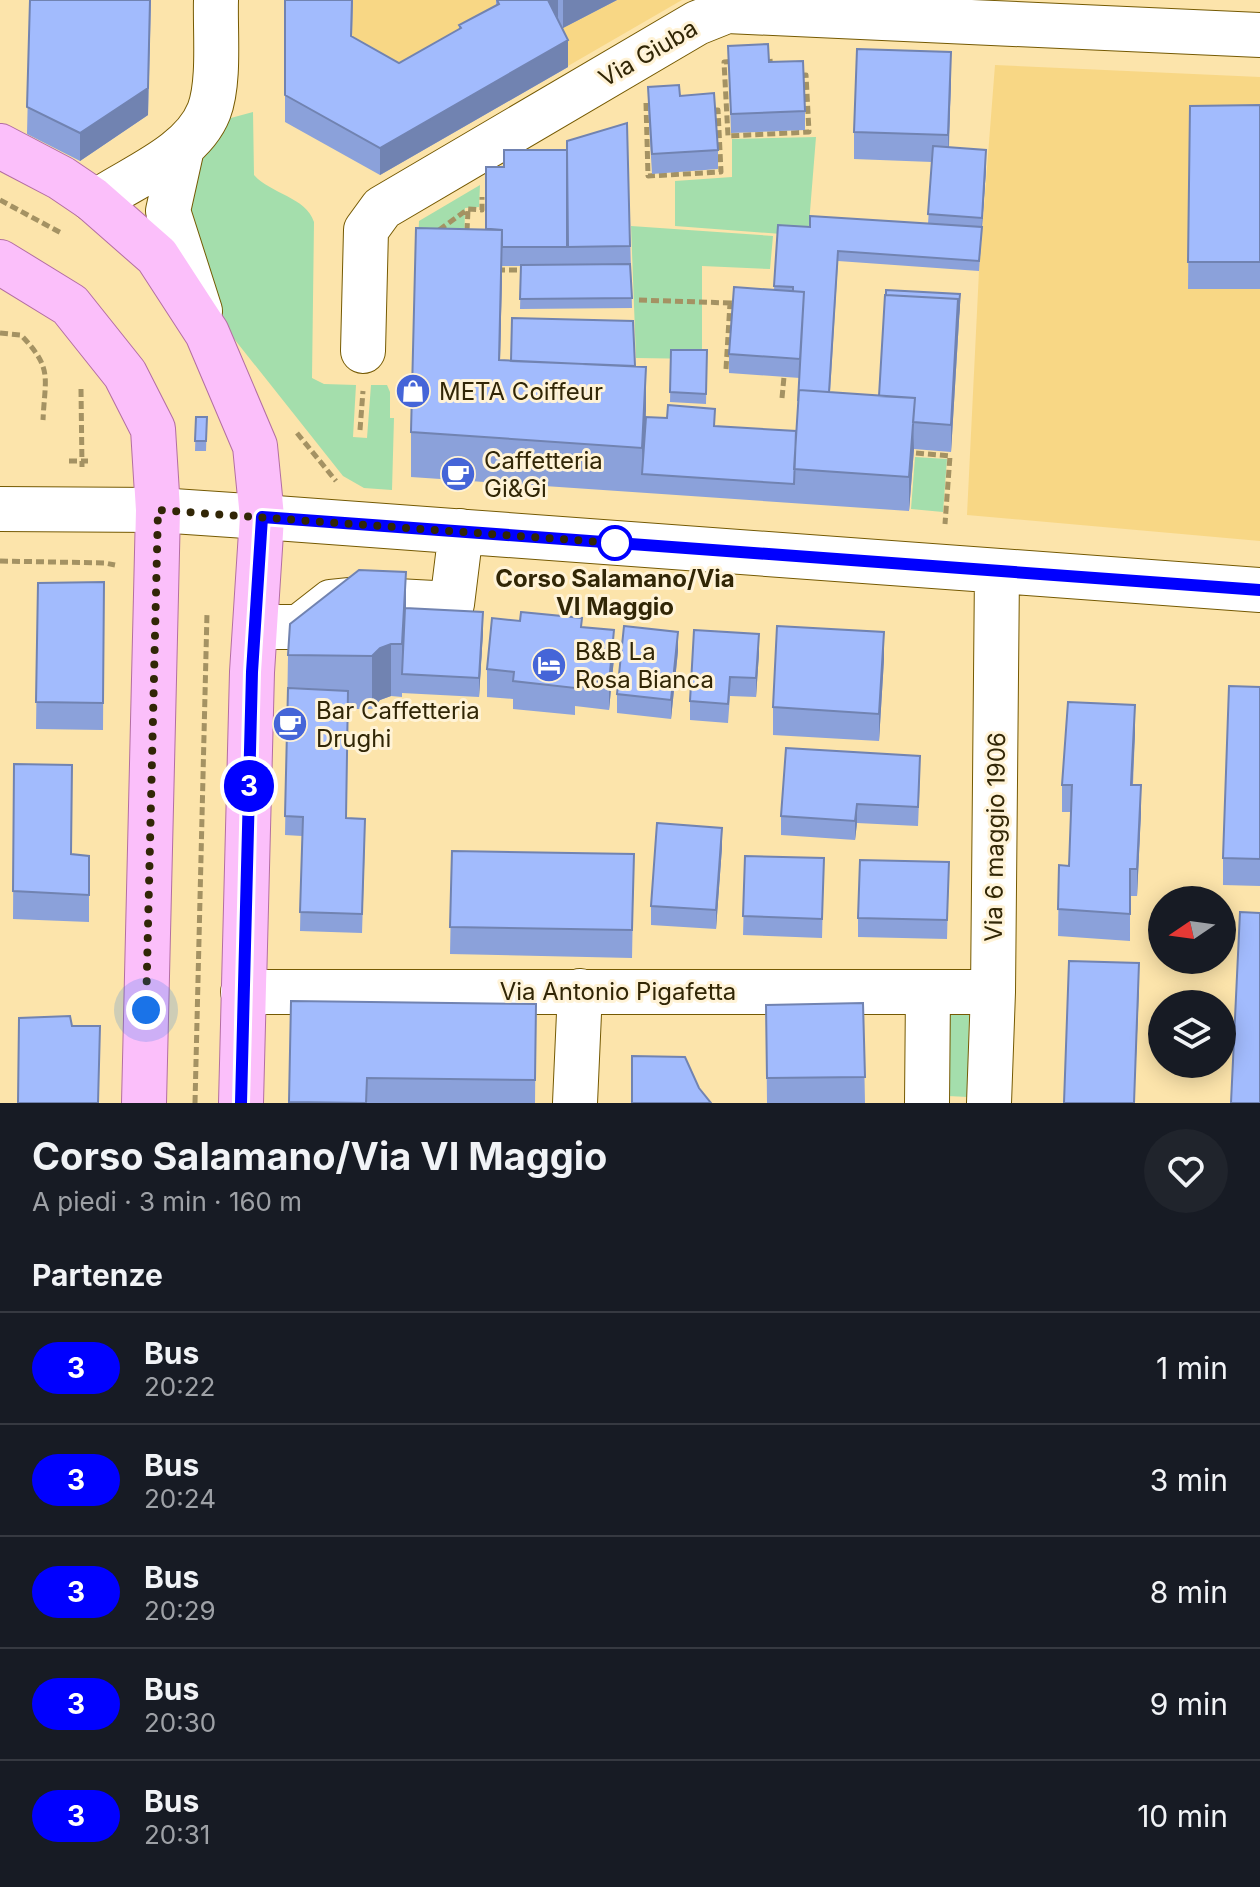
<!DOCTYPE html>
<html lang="it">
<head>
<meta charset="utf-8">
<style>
  body { margin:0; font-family:Inter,sans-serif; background:#20242c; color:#f1f3f6; height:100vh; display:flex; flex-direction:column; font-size:30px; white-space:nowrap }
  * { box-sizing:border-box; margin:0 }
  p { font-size:26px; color:#9ea1a6 }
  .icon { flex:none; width:44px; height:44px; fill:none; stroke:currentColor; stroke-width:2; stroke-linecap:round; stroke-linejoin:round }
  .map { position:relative; height:1103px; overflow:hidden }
  .sheet { display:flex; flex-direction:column; background:#171b24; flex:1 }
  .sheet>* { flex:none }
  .badge { padding:0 16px; border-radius:26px; font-size:28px; line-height:52px }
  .needle { width:52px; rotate:257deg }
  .tools { position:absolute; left:1148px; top:886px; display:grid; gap:16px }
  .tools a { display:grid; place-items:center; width:88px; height:88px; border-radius:50%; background:#171b24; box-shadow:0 4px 20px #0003; font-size:40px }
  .you { position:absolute; width:40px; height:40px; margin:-20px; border:6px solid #fff; border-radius:50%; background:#1a73e8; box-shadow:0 0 0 12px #1a73e833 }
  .map>.badge { position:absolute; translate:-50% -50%; box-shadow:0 0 0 4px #fff }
  h2 { padding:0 32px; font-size:30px; line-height:72px }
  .round { display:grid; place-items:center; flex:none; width:84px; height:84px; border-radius:42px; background:#20242c }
  .overview { display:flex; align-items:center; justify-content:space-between; height:136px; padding:0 32px }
  h1 { font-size:38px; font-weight:700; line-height:60px }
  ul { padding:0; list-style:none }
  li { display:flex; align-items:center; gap:24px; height:112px; padding:0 32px; border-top:2px solid #363941 }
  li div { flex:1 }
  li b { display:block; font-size:30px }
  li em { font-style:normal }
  li .badge { min-width:88px; font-weight:700; text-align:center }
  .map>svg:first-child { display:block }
  .built { fill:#f8d785 }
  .green { fill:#a4deac }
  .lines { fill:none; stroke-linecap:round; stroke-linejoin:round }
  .minor-casing { stroke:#755a03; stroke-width:46 }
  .major-casing { stroke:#b36ea2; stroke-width:46 }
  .path { stroke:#a49263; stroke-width:5; stroke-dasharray:8 4; stroke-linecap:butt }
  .minor { stroke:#fff; stroke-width:44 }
  .major { stroke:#fbbffa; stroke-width:44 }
  .wall { fill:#8ba1da }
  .shaded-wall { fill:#7183b1 }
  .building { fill:#a2bbfd; stroke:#7183b1; stroke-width:2 }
  .line-casing { stroke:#fff; stroke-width:18 }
  .line { stroke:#00f; stroke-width:12 }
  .walk { stroke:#312606; stroke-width:8; stroke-dasharray:0 14.4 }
  .stop-dot { fill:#fff; stroke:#00f; stroke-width:4 }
  .labels { text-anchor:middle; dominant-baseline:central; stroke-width:6; stroke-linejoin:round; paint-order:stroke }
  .street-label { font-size:24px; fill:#312606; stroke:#fff3d7 }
  .poi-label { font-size:24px; fill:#312606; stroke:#fff3d7; text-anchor:start }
  .stop-label { font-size:24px; font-weight:bold; fill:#312606; stroke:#fff3d7 }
</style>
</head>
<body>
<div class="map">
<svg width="1260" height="1103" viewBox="0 0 1260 1103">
  <rect width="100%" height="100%" fill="#fce4ab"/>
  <path class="built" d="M 286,0 L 682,0 L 380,175 Z
    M 995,65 L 1260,77 L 1260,541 L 967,515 L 979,271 Z"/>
  <path class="green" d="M 253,112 L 254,175 C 271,194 306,197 314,222 L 312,378 L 324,384 L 356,385 L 353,437 L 367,438 L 371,385 L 387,385 L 390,392 L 390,418 L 394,418 L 392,490 L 364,488 L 343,476 L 216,316 L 183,201 L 216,122 Z
    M 816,137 L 808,236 L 675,226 L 675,181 L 732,177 L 732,139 Z
    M 480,185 L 479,207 L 465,208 L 464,254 L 417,270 L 419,221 Z
    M 631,226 L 773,236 L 770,269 L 702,266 L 702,359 L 636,358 Z
    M 915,457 L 947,459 L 943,512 L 911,509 Z
    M 949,1014 L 969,1014 L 968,1097 L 948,1096 Z"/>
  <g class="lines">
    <g class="minor-casing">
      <path id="minor" d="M 182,148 L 168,211 L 200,311
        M 92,199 L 105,196 C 140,174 193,152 209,111 C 220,82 215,32 216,0
        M 363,351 L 366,230 L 382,208 L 697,23 L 727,11 L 1260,35
        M 0,509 L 158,510 L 262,517 L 1260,590
        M 256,627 L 299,627 L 331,602 L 360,599 L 452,604 L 461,531
        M 243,992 L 993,992
        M 575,1103 L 580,991
        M 927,1103 L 928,992
        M 989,1103 L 993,992 L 997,571"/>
    </g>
    <g class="major-casing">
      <path id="major" d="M 0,146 L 61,178 L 92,199 L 157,256 L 207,333 L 255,446 L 262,517 L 252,672 L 241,1103
        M 0,262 L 70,305 L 125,374 L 153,429 L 158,510 L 144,1103"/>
    </g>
    <path class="path" d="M 770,59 L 771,77 L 806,75 L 809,132 L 728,136 L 724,62 Z
      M 646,103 L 648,176 L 721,172 L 718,110 L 712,110
      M 0,200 L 63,234
      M 439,230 L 468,209 L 482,210 L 482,197
      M 467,231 L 468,210
      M 497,270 L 527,270
      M 639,300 L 730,303
      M 0,333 L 21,335 C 53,369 45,376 43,420
      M 726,369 L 730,303 L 738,303
      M 81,389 L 82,467
      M 782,398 L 784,377
      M 360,430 L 363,391
      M 297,433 L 336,481
      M 916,453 L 950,456 L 945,524
      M 69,461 L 88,461
      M 0,561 L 105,563 L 115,565
      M 195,1103 L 207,613"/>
    <use href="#minor" class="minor"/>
    <use href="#major" class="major"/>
  </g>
  <path class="wall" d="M 30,0 L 151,0 L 148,115 L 80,161 L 27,134 Z
    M 285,0 L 353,0 L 352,36 L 399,63 L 459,29 L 459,25 L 496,6 L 496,0 L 617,0 L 563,28 L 568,67 L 380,175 L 285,122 Z
    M 728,46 L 769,62 L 805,111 L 805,130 L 731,133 Z
    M 951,79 L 949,147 L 986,169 L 979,271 L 838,261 L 830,392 L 879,396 L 960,304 L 951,452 L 914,449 L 909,511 L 411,477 L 411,432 L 486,229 L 504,167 L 567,150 L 627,123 L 632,308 L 520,309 L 521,266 L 502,266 L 500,360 L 635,366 L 646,417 L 715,426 L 796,431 L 800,378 L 729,373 L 729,354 L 774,290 L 778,225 L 810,227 L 928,224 L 932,162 L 854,159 L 854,132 Z
    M 648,87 L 680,96 L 718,150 L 718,169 L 652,174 L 648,106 Z
    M 1260,105 L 1260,289 L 1188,289 L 1190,106 Z
    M 671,350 L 707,350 L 706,404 L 670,402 Z
    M 196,417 L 207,417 L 206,451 L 195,451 Z
    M 104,582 L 103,730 L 36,729 L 38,583 Z
    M 406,608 L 483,632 L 479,697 L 402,693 L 402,697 L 391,696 L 380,700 L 372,709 L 348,709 L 346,818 L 365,838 L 362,933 L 300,931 L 302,836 L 285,835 L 288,655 Z
    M 582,627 L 614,658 L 609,710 L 575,706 L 575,715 L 513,709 L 513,699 L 487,697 L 487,669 Z
    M 678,651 L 671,719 L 617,713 L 617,694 Z
    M 759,653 L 756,697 L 730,696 L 728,723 L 690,720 L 690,701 Z
    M 884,659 L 879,741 L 773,735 L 773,707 Z
    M 1260,687 L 1260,886 L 1223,885 L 1223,858 Z
    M 1135,733 L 1133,785 L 1141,812 L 1137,896 L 1130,896 L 1130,941 L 1058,936 L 1059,865 L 1069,866 L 1071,812 L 1062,812 L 1062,785 Z
    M 14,764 L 71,854 L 89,856 L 89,922 L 13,919 Z
    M 920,775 L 918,826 L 857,823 L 855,840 L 781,835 L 781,816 Z
    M 722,847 L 716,929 L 651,925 L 651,906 Z
    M 452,851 L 634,854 L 632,958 L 450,954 Z
    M 745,856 L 824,858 L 822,938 L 743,935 Z
    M 949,862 L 947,939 L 858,937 L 858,918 Z
    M 291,1001 L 536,1004 L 535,1103 L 289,1103 Z
    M 863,1003 L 865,1103 L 767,1103 L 766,1005 Z"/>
  <path class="shaded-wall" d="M 150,0 L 148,115 L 80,161 L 80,133 Z
    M 547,0 L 558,0 L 558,18 Z
    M 563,0 L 617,0 L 563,28 Z
    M 568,40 L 568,67 L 380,175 L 380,148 Z
    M 951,52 L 951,79 L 948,162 L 948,135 Z
    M 986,150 L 986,169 L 979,271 L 982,218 Z
    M 502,230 L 502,274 L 499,404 L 499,360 Z
    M 960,294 L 960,304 L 951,452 L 951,425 L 958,299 Z
    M 646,367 L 646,411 L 643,474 L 642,448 Z
    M 915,398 L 913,422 L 914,449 L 909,511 L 909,477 Z
    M 406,572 L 406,625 L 402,674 L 402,644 Z
    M 483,612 L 483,632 L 479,697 L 479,678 Z
    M 614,630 L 614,658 L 609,710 L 609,682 Z
    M 678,632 L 678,651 L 671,719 L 671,700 Z
    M 884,632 L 884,659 L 879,741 L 879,714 Z
    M 759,634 L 759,653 L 756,697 L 756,678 Z
    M 391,644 L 391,696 L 380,700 L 372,709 L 372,656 L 380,648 Z
    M 1135,705 L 1135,733 L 1131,812 L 1131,785 Z
    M 1141,785 L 1141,812 L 1137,896 L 1137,869 Z
    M 857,804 L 857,823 L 855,840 L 855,821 Z
    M 722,828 L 722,847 L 716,929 L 716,910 Z
    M 1139,963 L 1139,990 L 1134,1103 Z"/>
  <path class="building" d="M 30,0 L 150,0 L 148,88 L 80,133 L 27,107 Z
    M 285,0 L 352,0 L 351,36 L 399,63 L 461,28 L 459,25 L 499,4 L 497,0 L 548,0 L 568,40 L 380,148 L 285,95 Z
    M 768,44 L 769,62 L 803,61 L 805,111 L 731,114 L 728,46 Z
    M 857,49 L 951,52 L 948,135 L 854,132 Z
    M 679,85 L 680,96 L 714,93 L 718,150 L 652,154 L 648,87 Z
    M 1260,105 L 1260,262 L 1188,262 L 1190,106 Z
    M 627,123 L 630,246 L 567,247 L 567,141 Z
    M 933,146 L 986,150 L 982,218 L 928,214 Z
    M 504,150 L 567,150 L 568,247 L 502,247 L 502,230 L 486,229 L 486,167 L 504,167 Z
    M 810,216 L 982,227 L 979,261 L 838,251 L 829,392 L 799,390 L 798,401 L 804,292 L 793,292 L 793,287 L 774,286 L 778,225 L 810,227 Z
    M 416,228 L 502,230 L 499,360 L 646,367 L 642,448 L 411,432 Z
    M 630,264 L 632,298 L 520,299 L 521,265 Z
    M 734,287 L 804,292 L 800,359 L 729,354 Z
    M 886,290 L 960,294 L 958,316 L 958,299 L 886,295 Z
    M 885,295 L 958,299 L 951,425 L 913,422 L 915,398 L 879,396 Z
    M 512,318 L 633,321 L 635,366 L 511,361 Z
    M 671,350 L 707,350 L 706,394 L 670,392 Z
    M 799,390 L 915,398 L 909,477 L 794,469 Z
    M 668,405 L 715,409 L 714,426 L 796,431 L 794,484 L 642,474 L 646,417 L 667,418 Z
    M 196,417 L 207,417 L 206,441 L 195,441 Z
    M 359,570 L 406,572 L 402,644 L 391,644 L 380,648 L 372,656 L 288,655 L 290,624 Z
    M 104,582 L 103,703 L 36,702 L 38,583 Z
    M 405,608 L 483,612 L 479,678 L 402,674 Z
    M 521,612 L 582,618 L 581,627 L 614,630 L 609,682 L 575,679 L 575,688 L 513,681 L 514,672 L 487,669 L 492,618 L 520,621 Z
    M 624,626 L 678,632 L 671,700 L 617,694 Z
    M 777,626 L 884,632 L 879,714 L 773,707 Z
    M 694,630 L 759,634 L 756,678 L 730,677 L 728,704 L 690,701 Z
    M 1229,686 L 1260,687 L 1260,859 L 1223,858 Z
    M 288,688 L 348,691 L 346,818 L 365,819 L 362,914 L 300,912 L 303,817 L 285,816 Z
    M 1068,702 L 1135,705 L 1131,785 L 1141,785 L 1137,869 L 1130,869 L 1130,914 L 1058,909 L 1059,865 L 1069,866 L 1072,785 L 1062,785 Z
    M 786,748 L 920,756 L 918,807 L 857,804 L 855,821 L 781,816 Z
    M 14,764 L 72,765 L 71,854 L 89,856 L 89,895 L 13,891 Z
    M 657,823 L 722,828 L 716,910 L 651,906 Z
    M 452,851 L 634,854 L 632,930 L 450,927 Z
    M 745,856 L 824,858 L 822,919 L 743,916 Z
    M 860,860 L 949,862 L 947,920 L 858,918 Z
    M 1240,912 L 1260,913 L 1260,1103 L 1231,1103 Z
    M 1069,961 L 1139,963 L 1134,1103 L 1064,1103 Z
    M 291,1001 L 536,1004 L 535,1080 L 367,1078 L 366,1103 L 289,1102 Z
    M 863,1003 L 865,1077 L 767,1078 L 766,1005 Z
    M 70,1016 L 72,1026 L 100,1026 L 98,1103 L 18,1103 L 19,1018 Z
    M 632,1056 L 685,1057 L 699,1088 L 711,1103 L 632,1103 Z"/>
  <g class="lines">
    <g class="line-casing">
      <path id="line" d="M 241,1103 L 252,672 L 262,517 L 1260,590"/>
    </g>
    <use href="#line" class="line"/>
    <path class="walk" d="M 146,1010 L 158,510 L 615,543"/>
  </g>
  <defs>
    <g id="shop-disc" transform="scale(1.8)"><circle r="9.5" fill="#4565d8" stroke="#fff3d7"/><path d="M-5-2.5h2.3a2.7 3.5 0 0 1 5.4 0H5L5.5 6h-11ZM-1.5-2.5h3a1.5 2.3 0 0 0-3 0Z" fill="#fff"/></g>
    <g id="cafe-disc" transform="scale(1.8)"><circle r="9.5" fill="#4565d8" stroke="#fff3d7"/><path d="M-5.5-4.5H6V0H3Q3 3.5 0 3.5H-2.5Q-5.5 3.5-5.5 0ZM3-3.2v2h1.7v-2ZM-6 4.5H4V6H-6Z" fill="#fff"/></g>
    <g id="hotel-disc" transform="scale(1.8)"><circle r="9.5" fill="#4565d8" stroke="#fff3d7"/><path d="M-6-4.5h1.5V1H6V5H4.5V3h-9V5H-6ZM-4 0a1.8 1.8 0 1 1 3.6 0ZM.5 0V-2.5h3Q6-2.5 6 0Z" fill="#fff"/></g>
  </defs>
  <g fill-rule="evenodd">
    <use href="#shop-disc" x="413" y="391"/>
    <use href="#cafe-disc" x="458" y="474"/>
    <use href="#hotel-disc" x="549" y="665"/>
    <use href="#cafe-disc" x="290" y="724"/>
  </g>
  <circle class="stop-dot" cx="615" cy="543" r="16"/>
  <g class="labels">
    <g class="street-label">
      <text transform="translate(648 53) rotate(-30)">Via Giuba</text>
      <text transform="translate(995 837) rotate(-89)">Via 6 maggio 1906</text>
      <text x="618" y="991">Via Antonio Pigafetta</text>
    </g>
    <g class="poi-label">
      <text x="439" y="391">META Coiffeur</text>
      <text x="484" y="460">Caffetteria<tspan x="484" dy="28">Gi&amp;Gi</tspan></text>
      <text x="575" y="651">B&amp;B La<tspan x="575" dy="28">Rosa Bianca</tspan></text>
      <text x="316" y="710">Bar Caffetteria<tspan x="316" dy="28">Drughi</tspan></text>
    </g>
    <g class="stop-label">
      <text x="615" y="578">Corso Salamano/Via<tspan x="615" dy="28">VI Maggio</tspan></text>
    </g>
  </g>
</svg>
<div class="tools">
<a><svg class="needle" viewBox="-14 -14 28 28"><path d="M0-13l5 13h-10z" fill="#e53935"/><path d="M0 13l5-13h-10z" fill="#9ea1a6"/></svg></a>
<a><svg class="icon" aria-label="layers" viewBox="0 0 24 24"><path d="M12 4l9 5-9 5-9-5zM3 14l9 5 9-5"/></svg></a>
</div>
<div class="you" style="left:146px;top:1010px"></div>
<b class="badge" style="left:249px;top:786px;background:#00f;color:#fff">3</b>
</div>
<section class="sheet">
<div class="overview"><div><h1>Corso Salamano/Via VI Maggio</h1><p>A piedi · 3 min · 160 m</p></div><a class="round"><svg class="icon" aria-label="heart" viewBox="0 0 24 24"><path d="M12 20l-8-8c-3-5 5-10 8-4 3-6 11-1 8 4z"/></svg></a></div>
<h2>Partenze</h2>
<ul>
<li><span class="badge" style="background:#00f;color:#fff">3</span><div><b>Bus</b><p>20:22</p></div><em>1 min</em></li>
<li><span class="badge" style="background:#00f;color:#fff">3</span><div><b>Bus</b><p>20:24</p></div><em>3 min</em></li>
<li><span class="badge" style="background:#00f;color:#fff">3</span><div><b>Bus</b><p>20:29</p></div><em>8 min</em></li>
<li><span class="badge" style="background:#00f;color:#fff">3</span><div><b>Bus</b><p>20:30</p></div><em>9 min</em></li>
<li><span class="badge" style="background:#00f;color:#fff">3</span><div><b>Bus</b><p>20:31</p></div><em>10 min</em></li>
</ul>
</section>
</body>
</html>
